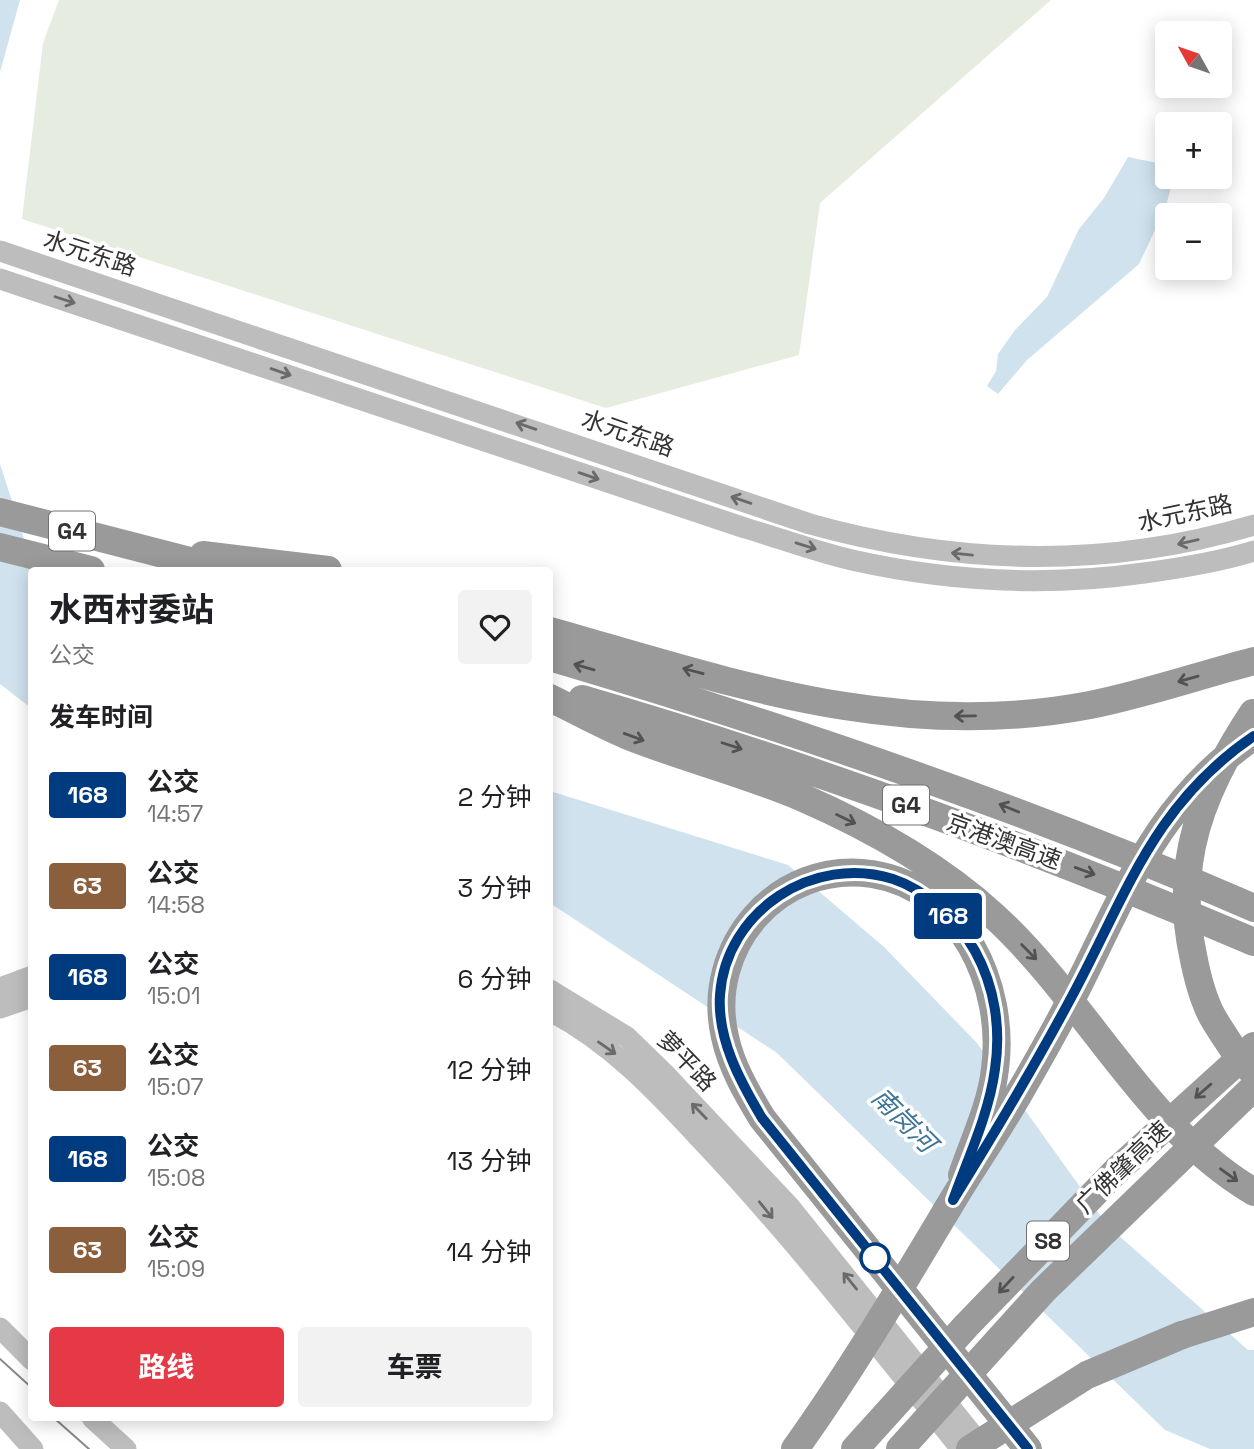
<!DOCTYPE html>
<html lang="zh">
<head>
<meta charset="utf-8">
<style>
  body { margin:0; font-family:"Space Grotesk","Noto Sans SC",sans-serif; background:#f2f2f2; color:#202124; height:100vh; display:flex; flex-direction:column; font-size:26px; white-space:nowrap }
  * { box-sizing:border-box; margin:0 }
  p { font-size:23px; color:#757577 }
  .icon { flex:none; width:38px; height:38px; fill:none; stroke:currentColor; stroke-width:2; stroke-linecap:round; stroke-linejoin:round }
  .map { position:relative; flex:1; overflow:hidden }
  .panel { position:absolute; left:28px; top:567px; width:525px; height:854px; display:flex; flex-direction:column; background:#fff; border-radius:7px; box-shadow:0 4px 18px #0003 }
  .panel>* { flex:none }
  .badge { padding:0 14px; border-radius:5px; font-size:24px; line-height:46px }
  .needle { width:46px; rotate:310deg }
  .tools { position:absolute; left:1155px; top:21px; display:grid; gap:14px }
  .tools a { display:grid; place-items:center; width:77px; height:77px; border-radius:7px; background:#fff; box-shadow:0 4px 18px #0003; font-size:35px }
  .map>.badge { position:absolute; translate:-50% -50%; box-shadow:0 0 0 4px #fff }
  h2 { padding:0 21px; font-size:26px; line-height:63px }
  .round { display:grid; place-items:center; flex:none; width:74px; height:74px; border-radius:7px; background:#f2f2f2 }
  .headline { display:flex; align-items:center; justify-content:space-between; height:119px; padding:0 21px }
  h1 { font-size:33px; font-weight:700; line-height:52px }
  .button { display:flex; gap:14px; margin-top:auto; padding:14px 21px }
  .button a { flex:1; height:80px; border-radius:7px; background:#e63946; color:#fff; font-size:28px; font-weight:700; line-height:80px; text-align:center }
  .button a+a { background:#f2f2f2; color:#202124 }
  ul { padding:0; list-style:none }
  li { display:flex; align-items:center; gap:21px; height:91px; padding:0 21px }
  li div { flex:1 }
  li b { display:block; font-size:26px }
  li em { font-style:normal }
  li .badge { min-width:77px; font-weight:700; text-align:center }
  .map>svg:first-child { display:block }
  .green { fill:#e6ecdf }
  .water { fill:#cfe2ee }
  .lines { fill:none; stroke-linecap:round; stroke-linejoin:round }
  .secondary { stroke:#bdbdbd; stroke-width:21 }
  .highway { stroke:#9a9a9a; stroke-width:28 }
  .tram { stroke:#888; stroke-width:2 }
  .highway-bridge { stroke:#9a9a9a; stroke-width:28 }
  .oneway { stroke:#6a6a6a }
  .oneway2 { stroke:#525252 }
  .line-casing { stroke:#fff; stroke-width:16 }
  .line { stroke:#003b80; stroke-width:10 }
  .stop-dot { fill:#fff; stroke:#003b80; stroke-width:3.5 }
  .labels { text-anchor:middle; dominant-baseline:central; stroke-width:7; stroke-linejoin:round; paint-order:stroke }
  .shield { fill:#fff; stroke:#707070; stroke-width:2 }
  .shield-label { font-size:23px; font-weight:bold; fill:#333 }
  .street-label { font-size:24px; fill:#333; stroke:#fff }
  .water-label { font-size:26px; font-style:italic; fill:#3f7597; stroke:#fff }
</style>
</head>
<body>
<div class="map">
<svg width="1254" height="1449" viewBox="0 0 1254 1449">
  <rect width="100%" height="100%" fill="#fff"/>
  <path class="green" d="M 59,0 L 1051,0 L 820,203 L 799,355 L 606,408 L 22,219 L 43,43 Z"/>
  <path class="water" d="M 0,0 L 20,0 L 0,72 Z
    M 1128,157 L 1167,165 L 1167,177 L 1174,177 L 1165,209 L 1139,264 L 1027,360 L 998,394 L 987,386 L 996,371 L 998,354 L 1015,330 L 1047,297 L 1079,229 L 1104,198 Z
    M 0,464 L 34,570 L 31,708 L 0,684 Z
    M 550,791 L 788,865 L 884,947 L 977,1043 L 1108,1226 L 1248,1350 L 1254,1350 L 1254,1449 L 1210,1449 L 1165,1430 L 777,1053 L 550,903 Z"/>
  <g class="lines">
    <path class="secondary" d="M 0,251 L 810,524 C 957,565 1106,569 1254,525
      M 0,279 L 745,528 C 780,538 816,552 852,560 C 950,582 1045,587 1144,573 C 1181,568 1219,562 1254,551
      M 0,988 L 32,976
      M 550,990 L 627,1037 L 664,1073 L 790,1207 L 984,1449
      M 0,1008 L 32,997
      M 550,1011 C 611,1043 656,1091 702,1141 C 794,1238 877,1345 961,1449
      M 0,1328 L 32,1360
      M 0,1412 L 33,1449
      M 92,1418 L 126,1449"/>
    <path class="highway" d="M 0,512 L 225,570
      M 0,547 L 91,570
      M 203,555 L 328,570
      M 550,631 C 730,682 899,742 1090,705 C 1145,694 1200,675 1254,661
      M 550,657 C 789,728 1025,808 1254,908
      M 550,698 C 575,710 600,724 626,735 C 683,758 744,773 801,797 C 870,827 938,865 994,916 C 1087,1001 1143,1126 1254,1192
      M 582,699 C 811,765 1035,849 1254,942
      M 1238,1057 L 1254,1073
      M 962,1175 C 974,1140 991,1105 995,1069 C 1006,986 961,888 872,874 C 778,860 704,947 725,1037 C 731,1066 747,1093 762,1118 L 1028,1449
      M 1182,1335 L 1254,1312"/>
    <path class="tram" d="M 0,1359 L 32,1388
      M 54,1418 L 89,1449"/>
    <path class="highway-bridge" d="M 1238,1057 C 1230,1044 1220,1030 1212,1016 C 1202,997 1197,976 1193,955 C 1173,862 1202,790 1253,713
      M 795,1449 C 853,1368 903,1283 954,1198 C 976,1162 1000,1127 1021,1090 C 1043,1052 1065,1013 1084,974 C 1131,878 1163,799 1254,736
      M 855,1449 L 966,1326 L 1116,1171 L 1254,1046
      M 900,1449 L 1043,1291 L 1254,1087
      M 970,1449 L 1087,1375 L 1182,1335"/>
  </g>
  <defs><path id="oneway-shaft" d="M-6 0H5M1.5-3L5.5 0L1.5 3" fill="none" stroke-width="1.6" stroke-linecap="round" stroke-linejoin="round" transform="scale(1.75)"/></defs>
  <g class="oneway">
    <use href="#oneway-shaft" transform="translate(65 300) rotate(18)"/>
    <use href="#oneway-shaft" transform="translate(281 372) rotate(19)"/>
    <use href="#oneway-shaft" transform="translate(526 426) rotate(-161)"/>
    <use href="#oneway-shaft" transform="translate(589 476) rotate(19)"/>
    <use href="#oneway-shaft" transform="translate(741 500) rotate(-161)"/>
    <use href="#oneway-shaft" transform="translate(1188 542) rotate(167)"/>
    <use href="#oneway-shaft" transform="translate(806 546) rotate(17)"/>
    <use href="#oneway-shaft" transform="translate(962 554) rotate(-174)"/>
    <use href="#oneway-shaft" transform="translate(607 1048) rotate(35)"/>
    <use href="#oneway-shaft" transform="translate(699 1111) rotate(-134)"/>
    <use href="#oneway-shaft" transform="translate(766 1210) rotate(51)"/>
    <use href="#oneway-shaft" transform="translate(850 1281) rotate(-129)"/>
  </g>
  <g class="oneway2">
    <use href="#oneway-shaft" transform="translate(584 667) rotate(-164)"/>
    <use href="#oneway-shaft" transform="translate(693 671) rotate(-165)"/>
    <use href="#oneway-shaft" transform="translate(1188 679) rotate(164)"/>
    <use href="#oneway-shaft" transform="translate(965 716) rotate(179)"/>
    <use href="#oneway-shaft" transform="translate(634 737) rotate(20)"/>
    <use href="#oneway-shaft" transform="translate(732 746) rotate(18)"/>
    <use href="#oneway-shaft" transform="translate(1009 808) rotate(-158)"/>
    <use href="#oneway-shaft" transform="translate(846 819) rotate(25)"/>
    <use href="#oneway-shaft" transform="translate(1085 871) rotate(20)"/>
    <use href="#oneway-shaft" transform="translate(1029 952) rotate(45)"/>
    <use href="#oneway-shaft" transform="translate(1203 1091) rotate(139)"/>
    <use href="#oneway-shaft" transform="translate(1229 1175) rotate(36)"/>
    <use href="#oneway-shaft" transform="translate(1006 1285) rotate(133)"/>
  </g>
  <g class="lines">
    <g class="line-casing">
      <path id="line" d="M 1028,1449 L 762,1118 C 740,1081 717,1039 720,995 C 726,910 814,854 893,879 C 927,890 958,921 975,951 C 995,987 1001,1029 995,1069 C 989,1114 968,1158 953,1200 C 994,1134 1034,1067 1071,998 C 1126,896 1153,804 1254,736"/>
    </g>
    <use href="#line" class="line"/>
  </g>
  <circle class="stop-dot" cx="875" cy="1258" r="14"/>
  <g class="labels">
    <g class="shield">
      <rect x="49" y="511.5" width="46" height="39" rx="5"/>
      <rect x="883" y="785.5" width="46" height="39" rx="5"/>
      <rect x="1027" y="1221.5" width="42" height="39" rx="5"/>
    </g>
    <g class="shield-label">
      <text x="72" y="531">G4</text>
      <text x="906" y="805">G4</text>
      <text x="1048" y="1241">S8</text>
    </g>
    <g class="street-label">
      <text transform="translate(90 253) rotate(18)">水元东路</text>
      <text transform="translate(628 433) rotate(19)">水元东路</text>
      <text transform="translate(1185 513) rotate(-12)">水元东路</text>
      <text transform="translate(1004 841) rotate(20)">京港澳高速</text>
      <text transform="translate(687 1061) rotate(46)">萝平路</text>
      <text transform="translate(1123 1167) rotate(-44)">广佛肇高速</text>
    </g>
    <g class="water-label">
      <text transform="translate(904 1120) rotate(45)">南岗河</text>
    </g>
  </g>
</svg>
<div class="tools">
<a><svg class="needle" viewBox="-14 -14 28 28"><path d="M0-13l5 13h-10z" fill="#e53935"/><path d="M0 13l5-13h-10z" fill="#757577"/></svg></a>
<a>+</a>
<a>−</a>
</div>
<b class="badge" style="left:948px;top:916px;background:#003b80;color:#fff">168</b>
<section class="panel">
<div class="headline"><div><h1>水西村委站</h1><p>公交</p></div><a class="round"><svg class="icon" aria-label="heart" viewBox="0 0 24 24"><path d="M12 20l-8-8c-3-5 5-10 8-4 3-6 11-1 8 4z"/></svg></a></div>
<h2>发车时间</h2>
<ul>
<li><span class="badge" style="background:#003b80;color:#fff">168</span><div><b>公交</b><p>14:57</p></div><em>2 分钟</em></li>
<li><span class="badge" style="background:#8b5e3c;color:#fff">63</span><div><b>公交</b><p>14:58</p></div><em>3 分钟</em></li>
<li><span class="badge" style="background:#003b80;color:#fff">168</span><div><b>公交</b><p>15:01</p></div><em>6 分钟</em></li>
<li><span class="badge" style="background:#8b5e3c;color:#fff">63</span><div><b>公交</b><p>15:07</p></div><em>12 分钟</em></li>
<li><span class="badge" style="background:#003b80;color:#fff">168</span><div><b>公交</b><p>15:08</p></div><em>13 分钟</em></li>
<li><span class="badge" style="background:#8b5e3c;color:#fff">63</span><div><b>公交</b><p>15:09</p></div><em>14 分钟</em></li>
</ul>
<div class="button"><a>路线</a><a>车票</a></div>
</section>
</div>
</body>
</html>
